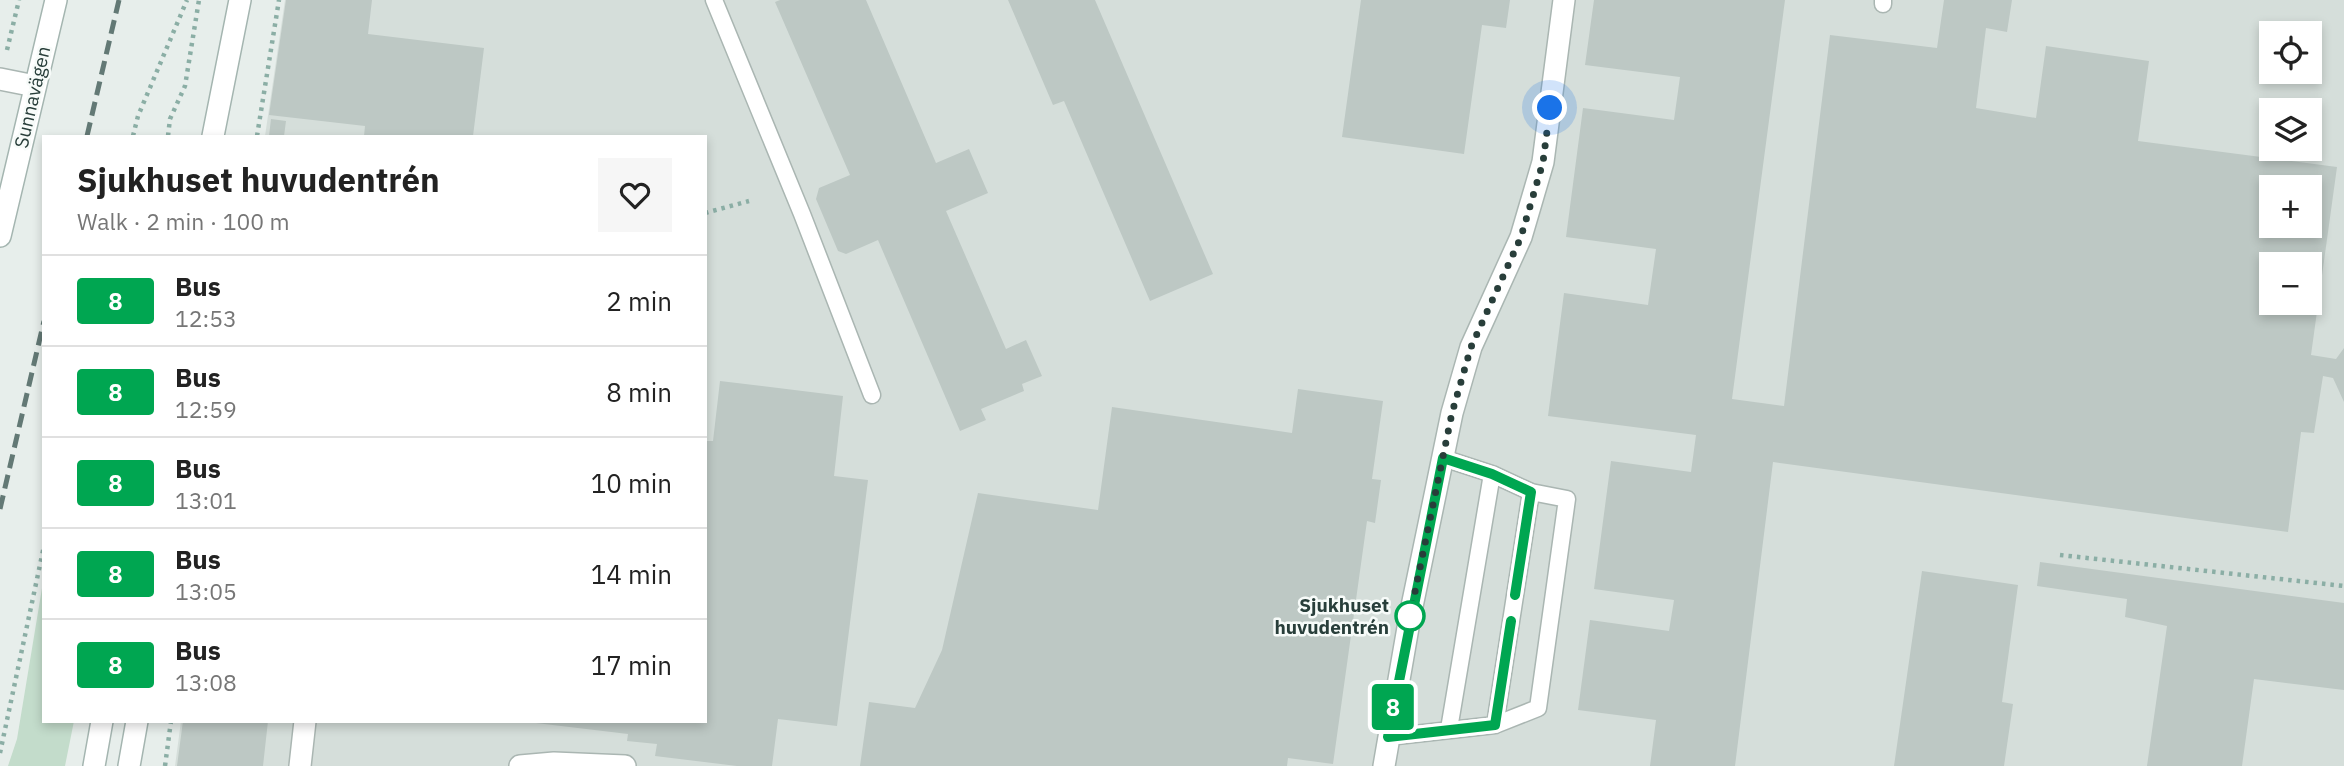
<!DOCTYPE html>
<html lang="en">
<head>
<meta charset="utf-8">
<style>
  body { margin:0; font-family:"IBM Plex Sans",sans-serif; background:#f6f6f6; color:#222; height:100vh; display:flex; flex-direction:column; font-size:26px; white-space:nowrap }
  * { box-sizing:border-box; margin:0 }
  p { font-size:23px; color:#767676 }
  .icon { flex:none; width:38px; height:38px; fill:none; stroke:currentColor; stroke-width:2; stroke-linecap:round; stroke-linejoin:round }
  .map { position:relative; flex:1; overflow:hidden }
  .sheet { position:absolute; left:42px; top:135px; width:665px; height:588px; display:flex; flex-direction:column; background:#fff; border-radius:0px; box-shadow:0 4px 10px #0003 }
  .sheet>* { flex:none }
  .badge { padding:0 14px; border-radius:5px; font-size:24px; line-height:46px }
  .controls { position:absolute; left:2259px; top:21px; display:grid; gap:14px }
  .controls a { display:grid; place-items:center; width:63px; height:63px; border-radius:0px; background:#fff; box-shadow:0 4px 10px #0003; font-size:35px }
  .you { position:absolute; width:35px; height:35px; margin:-18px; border:5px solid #fff; border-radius:50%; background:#1a73e8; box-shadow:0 0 0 10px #1a73e833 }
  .map>.badge { position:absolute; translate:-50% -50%; box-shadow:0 0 0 4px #fff }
  .round { display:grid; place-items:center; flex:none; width:74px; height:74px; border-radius:0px; background:#f6f6f6 }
  .headline { display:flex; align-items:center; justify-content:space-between; height:119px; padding:0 35px }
  h1 { font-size:33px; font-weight:800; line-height:52px }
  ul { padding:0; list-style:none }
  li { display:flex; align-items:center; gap:21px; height:91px; padding:0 35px; border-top:2px solid #e0e0e0 }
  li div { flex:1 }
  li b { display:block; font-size:26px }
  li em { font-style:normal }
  li .badge { min-width:77px; font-weight:700; text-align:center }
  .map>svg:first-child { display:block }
  .built { fill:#d5deda; fill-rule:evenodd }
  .green { fill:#c3dccb }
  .building { fill:#bdc8c4; fill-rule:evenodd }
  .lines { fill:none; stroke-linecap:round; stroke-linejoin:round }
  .lane-casing { stroke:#aab6b2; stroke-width:19 }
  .street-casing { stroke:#aab6b2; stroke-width:24 }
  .secondary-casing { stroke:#a4b5b0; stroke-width:24 }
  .path { stroke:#8baea5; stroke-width:4.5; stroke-dasharray:3.5 5; stroke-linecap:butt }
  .lane { stroke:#fff; stroke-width:16 }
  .street { stroke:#fff; stroke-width:21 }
  .secondary { stroke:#fff; stroke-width:21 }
  .rail { stroke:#637975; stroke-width:5; stroke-dasharray:14 7; stroke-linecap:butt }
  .line-casing { stroke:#fff; stroke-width:16 }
  .line { stroke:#00a651; stroke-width:10 }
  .walk { stroke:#283e3a; stroke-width:7; stroke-dasharray:0 12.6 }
  .stop-dot { fill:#fff; stroke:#00a651; stroke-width:3.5 }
  .labels { text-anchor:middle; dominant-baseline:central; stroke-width:5; stroke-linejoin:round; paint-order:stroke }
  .street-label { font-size:19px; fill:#283e3a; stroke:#f7fbf9 }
  .stop-label { font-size:19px; font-weight:bold; fill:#283e3a; stroke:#f7fbf9; text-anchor:end }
</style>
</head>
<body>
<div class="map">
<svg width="2344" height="766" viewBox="0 0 2344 766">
  <rect width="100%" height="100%" fill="#e7eeeb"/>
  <path class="built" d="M 285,0 L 2344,0 L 2344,766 L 175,766 L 181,721 L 705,721 L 705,136 L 265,136 ZM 2272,33 L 2310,33 L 2310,72 L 2272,72 ZM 2272,110 L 2310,110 L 2310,149 L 2272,149 ZM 2272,187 L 2310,187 L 2310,226 L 2272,226 ZM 2272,264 L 2310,264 L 2310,303 L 2272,303 Z"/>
  <path class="green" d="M 44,576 L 44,721 L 74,721 L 65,766 L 8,766 L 17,739 Z"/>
  <path class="building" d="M 286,0 L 372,0 L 368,34 L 484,48 L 473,136 L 364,136 L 365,126 L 269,115 Z
    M 780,0 L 866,0 L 936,163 L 969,149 L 988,193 L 946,211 L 1006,349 L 1026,340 L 1042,376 L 1022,384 L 1024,391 L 981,409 L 986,420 L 960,431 L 878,240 L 846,254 L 838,251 L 816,199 L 819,188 L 850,175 L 775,2 Z
    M 1008,0 L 1095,0 L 1213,274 L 1150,301 L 1064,101 L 1053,105 Z
    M 1361,0 L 1510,0 L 1506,28 L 1482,25 L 1464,154 L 1342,137 Z
    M 1594,0 L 1785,0 L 1732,399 L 1784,406 L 1830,35 L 1937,48 L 1944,0 L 2012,0 L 2007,32 L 1986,28 L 1976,108 L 2036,118 L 2046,46 L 2149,61 L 2138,141 L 2337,167 L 2311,355 L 2336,359 L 2344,348 L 2344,402 L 2333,378 L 2323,376 L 2314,433 L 2301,432 L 2288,532 L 1773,462 L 1735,766 L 1650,766 L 1656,720 L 1578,710 L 1590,620 L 1669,631 L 1674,600 L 1594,589 L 1611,461 L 1691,472 L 1696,435 L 1548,416 L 1564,293 L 1648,305 L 1656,249 L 1566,237 L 1583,108 L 1674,120 L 1680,77 L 1585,65 ZM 2272,187 L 2310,187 L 2310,226 L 2272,226 ZM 2272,264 L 2310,264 L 2310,303 L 2272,303 Z
    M 271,119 L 286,121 L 284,136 L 269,136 Z
    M 720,381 L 843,396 L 834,476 L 868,480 L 837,726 L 778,719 L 772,766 L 737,766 L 655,756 L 657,744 L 627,741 L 628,734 L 536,723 L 536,721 L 705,721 L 705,441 L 713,441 Z
    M 1298,389 L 1383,401 L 1372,479 L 1381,480 L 1375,523 L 1367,521 L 1333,764 L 1288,758 L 1287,766 L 860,766 L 869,702 L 915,708 L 942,650 L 978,493 L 1098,510 L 1112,407 L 1292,433 Z
    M 2040,562 L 2344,603 L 2344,690 L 2254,679 L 2242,766 L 2147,766 L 2167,626 L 2125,617 L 2127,599 L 2037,586 Z
    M 1922,571 L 2018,585 L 2002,702 L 2013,704 L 2004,766 L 1894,766 Z
    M 183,721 L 268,721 L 263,766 L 177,766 Z"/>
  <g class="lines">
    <g class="lane-casing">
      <path id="lane" d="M 714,0 L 802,214 L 872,395
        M 1883,4 L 1883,0
        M 1495,725 L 1531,492
        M 1449,729 L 1492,474
        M 1388,737 L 1495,725 L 1538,708 L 1567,499 L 1531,492 L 1492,474 L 1443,458"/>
    </g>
    <g class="street-casing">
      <path id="street" d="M 0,79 L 35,86
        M 300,766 L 305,721
        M 520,766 L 554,763 L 625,766
        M 1384,766 L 1410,616 L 1452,413 L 1471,347 L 1521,237 L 1543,162 L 1564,0"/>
    </g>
    <g class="secondary-casing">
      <path id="secondary" d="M 213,136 L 240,0
        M 0,236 L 56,0
        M 94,766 L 102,721
        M 129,766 L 137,721"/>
    </g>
    <path class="path" d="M 7,50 L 19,0
      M 133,136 L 138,116 L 187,0
      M 168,136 L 170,119 L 185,86 L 199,0
      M 257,136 L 279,0
      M 705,213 L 749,201
      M 2060,555 L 2344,586
      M 0,753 L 44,546
      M 165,766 L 171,721"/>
    <use href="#lane" class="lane"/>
    <use href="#street" class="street"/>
    <use href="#secondary" class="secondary"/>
    <path class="rail" d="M 87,136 L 119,0
      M 0,509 L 44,321"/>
  </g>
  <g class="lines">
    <g class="line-casing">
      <path id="line" d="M 1511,621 L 1495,725 L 1388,737 L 1443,458 L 1492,474 L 1531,492 L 1515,595"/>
    </g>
    <use href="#line" class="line"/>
    <path class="walk" d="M 1410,616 L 1452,413 L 1471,347 L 1521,237 L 1543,162 L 1550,108"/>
  </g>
  <circle class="stop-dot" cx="1410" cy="616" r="14"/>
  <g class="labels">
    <g class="street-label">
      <text transform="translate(32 97) rotate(-77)">Sunnavägen</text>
    </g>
    <g class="stop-label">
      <text x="1389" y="605">Sjukhuset<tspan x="1389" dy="22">huvudentrén</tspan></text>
    </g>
  </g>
</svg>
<div class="controls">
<a><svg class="icon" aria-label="locate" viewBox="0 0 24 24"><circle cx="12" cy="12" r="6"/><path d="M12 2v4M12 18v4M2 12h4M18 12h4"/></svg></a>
<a><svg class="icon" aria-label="layers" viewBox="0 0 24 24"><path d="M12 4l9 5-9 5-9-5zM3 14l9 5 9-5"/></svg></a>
<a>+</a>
<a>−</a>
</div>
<div class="you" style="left:1550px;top:108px"></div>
<b class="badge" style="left:1393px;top:707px;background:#00a651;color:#fff">8</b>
<section class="sheet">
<div class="headline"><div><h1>Sjukhuset huvudentrén</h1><p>Walk · 2 min · 100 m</p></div><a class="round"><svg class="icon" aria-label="heart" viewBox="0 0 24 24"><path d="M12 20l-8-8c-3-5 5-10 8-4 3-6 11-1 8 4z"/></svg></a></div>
<ul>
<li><span class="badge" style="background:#00a651;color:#fff">8</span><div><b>Bus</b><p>12:53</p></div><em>2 min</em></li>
<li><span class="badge" style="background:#00a651;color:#fff">8</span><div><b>Bus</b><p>12:59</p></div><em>8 min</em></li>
<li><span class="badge" style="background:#00a651;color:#fff">8</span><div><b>Bus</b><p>13:01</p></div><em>10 min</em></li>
<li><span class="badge" style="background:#00a651;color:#fff">8</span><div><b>Bus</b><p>13:05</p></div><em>14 min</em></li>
<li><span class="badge" style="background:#00a651;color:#fff">8</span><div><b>Bus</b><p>13:08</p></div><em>17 min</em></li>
</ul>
</section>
</div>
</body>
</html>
